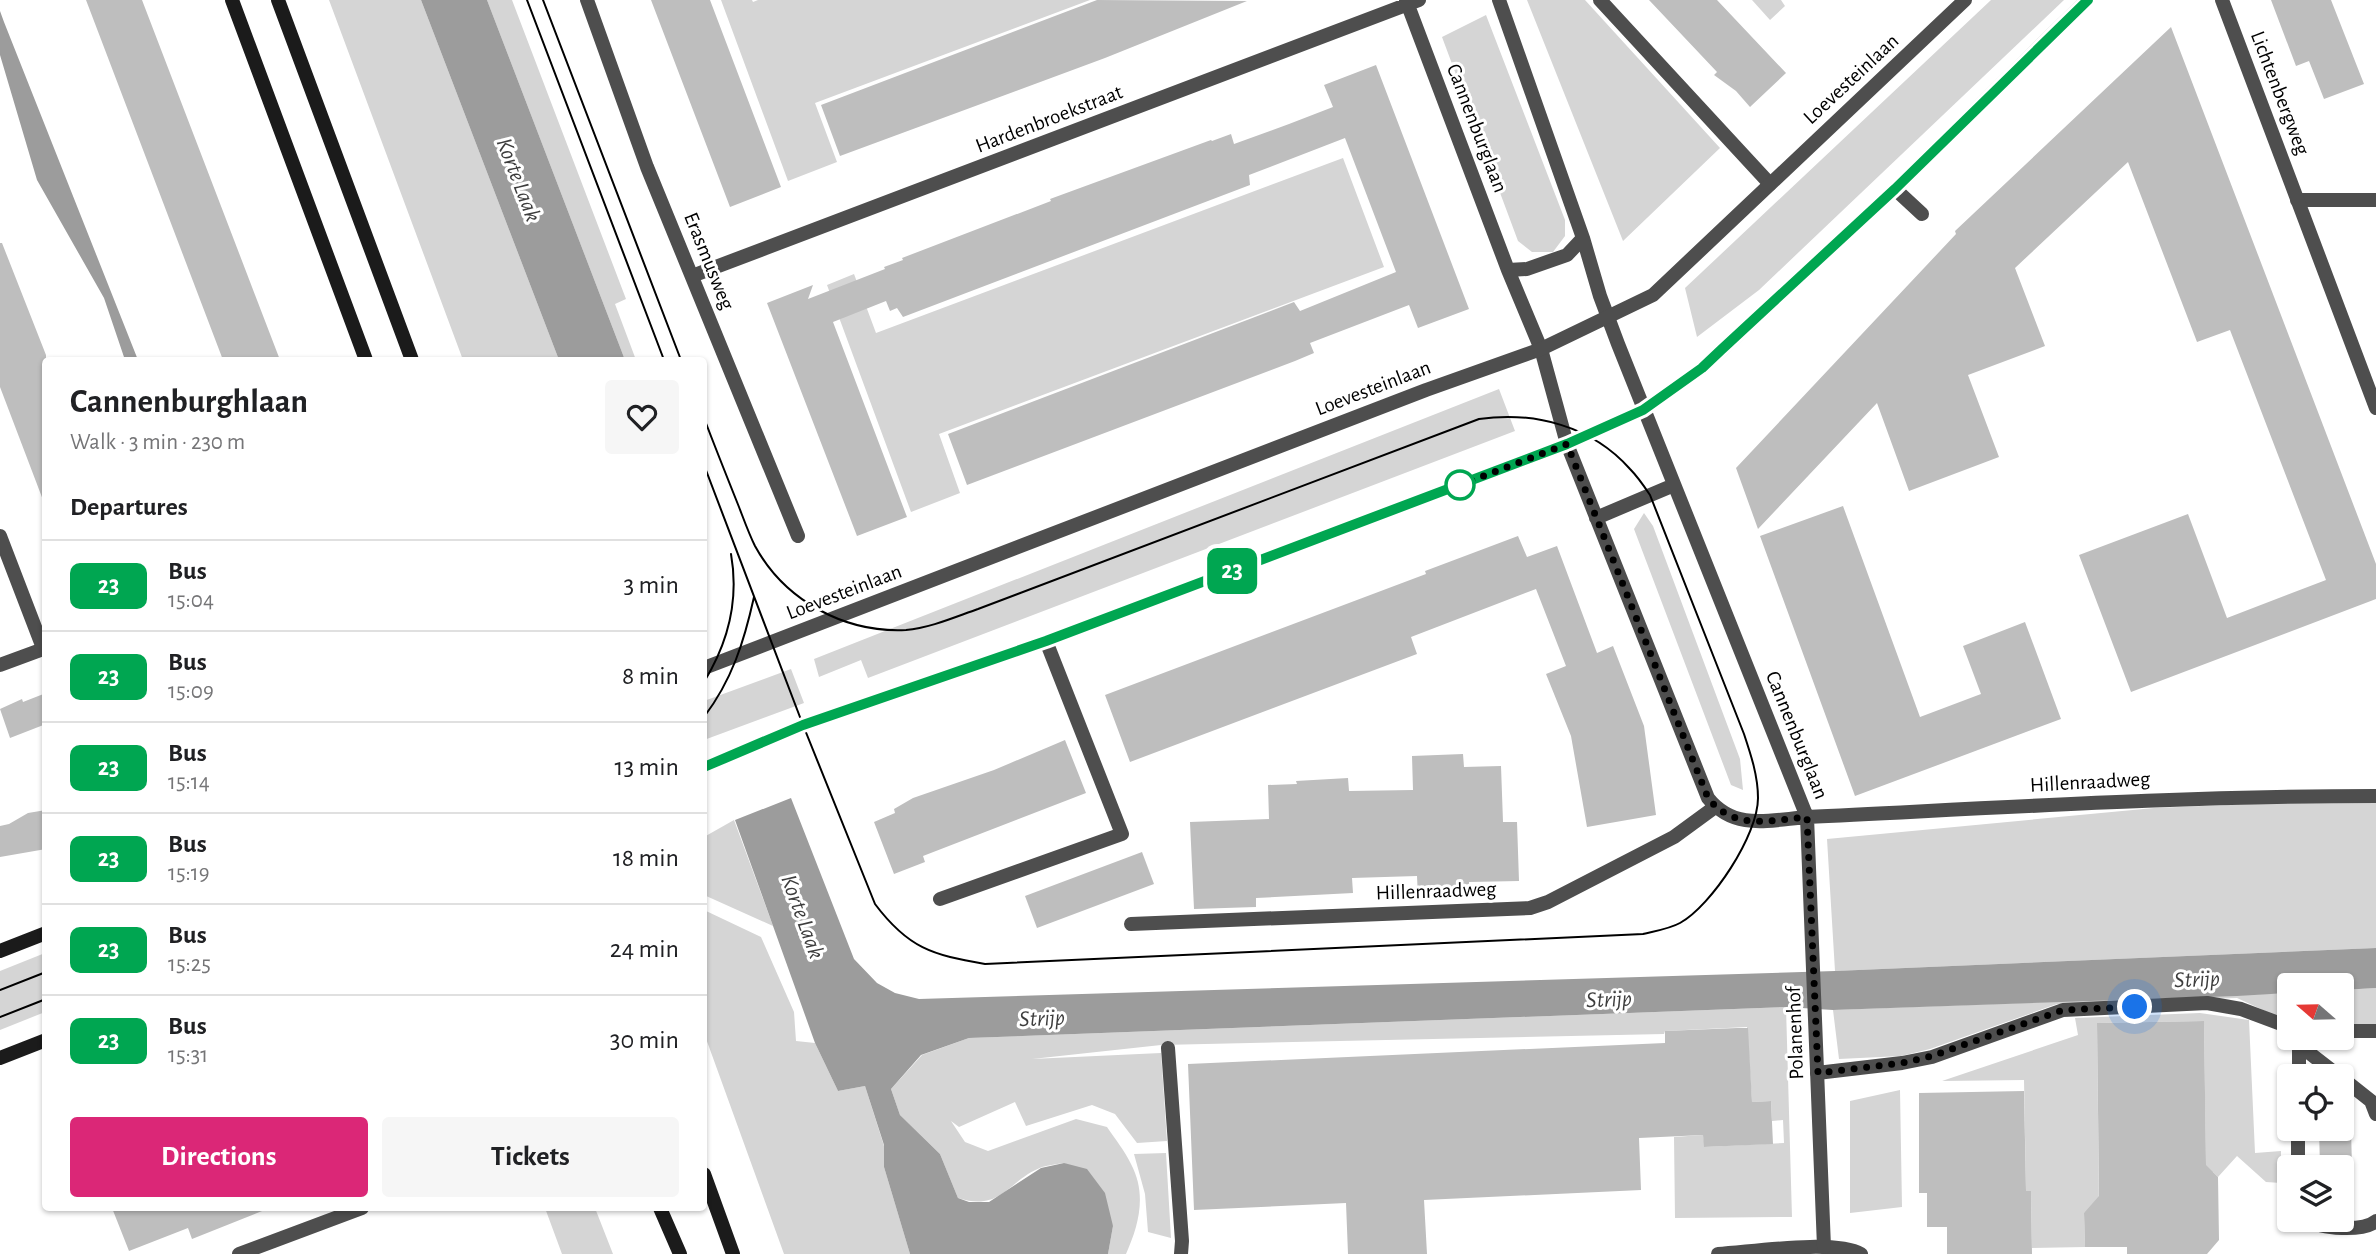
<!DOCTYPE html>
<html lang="en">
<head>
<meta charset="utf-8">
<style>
  body { margin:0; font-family:"Alegreya Sans",sans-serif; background:#f6f6f6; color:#202124; height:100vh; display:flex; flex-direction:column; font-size:26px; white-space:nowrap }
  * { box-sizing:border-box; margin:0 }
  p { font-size:23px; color:#757577 }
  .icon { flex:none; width:38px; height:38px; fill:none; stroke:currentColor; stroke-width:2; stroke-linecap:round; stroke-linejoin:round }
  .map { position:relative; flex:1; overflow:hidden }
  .details { position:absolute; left:42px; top:357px; width:665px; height:854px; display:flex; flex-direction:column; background:#fff; border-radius:7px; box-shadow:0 2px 5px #0004 }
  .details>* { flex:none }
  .badge { padding:0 14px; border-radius:10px; font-size:24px; line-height:46px }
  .needle { width:46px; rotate:290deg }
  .buttons { position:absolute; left:2277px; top:973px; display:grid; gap:14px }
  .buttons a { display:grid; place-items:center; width:77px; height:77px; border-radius:7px; background:#fff; box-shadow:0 2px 5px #0004; font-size:35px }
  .you { position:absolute; width:35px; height:35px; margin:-18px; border:5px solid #fff; border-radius:50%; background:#1a73e8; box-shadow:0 0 0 10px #1a73e833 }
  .map>.badge { position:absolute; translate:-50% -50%; box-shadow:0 0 0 4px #fff }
  h2 { padding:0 28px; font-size:26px; line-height:63px }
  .round { display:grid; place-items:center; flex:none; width:74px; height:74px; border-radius:7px; background:#f6f6f6 }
  .summary { display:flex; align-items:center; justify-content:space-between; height:119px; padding:0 28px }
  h1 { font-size:33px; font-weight:600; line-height:52px }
  .action { display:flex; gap:14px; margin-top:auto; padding:14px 28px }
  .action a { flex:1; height:80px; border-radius:7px; background:#db2777; color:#fff; font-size:28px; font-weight:600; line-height:80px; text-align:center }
  .action a+a { background:#f6f6f6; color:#202124 }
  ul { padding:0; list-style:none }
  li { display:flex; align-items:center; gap:21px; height:91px; padding:0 28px; border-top:2px solid #e0e0e0 }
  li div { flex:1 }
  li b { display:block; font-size:26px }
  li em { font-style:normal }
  li .badge { min-width:77px; font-weight:700; text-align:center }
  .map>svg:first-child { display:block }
  .green { fill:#d5d5d5 }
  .water { fill:#9c9c9c }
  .building { fill:#bebebe }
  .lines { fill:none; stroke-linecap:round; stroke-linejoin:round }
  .service { stroke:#4e4e4e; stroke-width:14 }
  .minor { stroke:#4e4e4e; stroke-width:14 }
  .tertiary { stroke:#4e4e4e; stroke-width:14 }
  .secondary { stroke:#1b1b1b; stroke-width:14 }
  .tram { stroke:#000; stroke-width:2 }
  .line-casing { stroke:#fff; stroke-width:16 }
  .line { stroke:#00a651; stroke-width:10 }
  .walk { stroke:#000; stroke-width:7; stroke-dasharray:0 12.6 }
  .stop-dot { fill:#fff; stroke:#00a651; stroke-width:3.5 }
  .labels { text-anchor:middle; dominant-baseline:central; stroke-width:6; stroke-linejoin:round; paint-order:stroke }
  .street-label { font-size:21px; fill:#000; stroke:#fff }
  .water-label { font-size:23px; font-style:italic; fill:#3d3d3d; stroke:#fff }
</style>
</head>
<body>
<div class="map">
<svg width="2376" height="1254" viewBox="0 0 2376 1254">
  <rect width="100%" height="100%" fill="#fff"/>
  <path class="green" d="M 329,0 L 421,0 L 559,360 L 463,360 Z
    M 487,0 L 512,0 L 626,299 L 615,304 L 636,360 L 625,360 Z
    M 721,0 L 752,0 L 753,2 L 758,0 L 1090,0 L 815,103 L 837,162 L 788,181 Z
    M 1527,0 L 1585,0 L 1720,148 L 1623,241 Z
    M 1752,0 L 1781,0 L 1785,6 L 1770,20 Z
    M 1991,0 L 2064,0 L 1759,290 L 1697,337 L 1685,288 Z
    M 1486,15 L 1565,220 L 1565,236 L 1553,252 L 1532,252 L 1518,241 L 1442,37 Z
    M 1343,158 L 1384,267 L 939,434 L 960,493 L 911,512 L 827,285 L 854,274 L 876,333 Z
    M 1499,389 L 1515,431 L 868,678 L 861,660 L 819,677 L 814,659 Z
    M 1644,513 L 1653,526 L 1740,759 L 1743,790 L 1731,785 L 1634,529 Z
    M 791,669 L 804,703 L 704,740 L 704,701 Z
    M 2376,799 L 2376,948 L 1835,971 L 1827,839 L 2154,808 Z
    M 734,820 L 773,926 L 704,895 L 704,837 Z
    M 704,910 L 761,937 L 794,1012 L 796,1041 L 815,1043 L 838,1091 L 865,1086 L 884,1146 L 884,1167 L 910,1254 L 784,1254 L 704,1033 Z
    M 45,953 L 45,1012 L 0,1030 L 0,971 Z
    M 2376,988 L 2376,1027 L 2342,1030 L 2342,990 Z
    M 2289,993 L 2289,1022 L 2237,998 L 2057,1004 L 1930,1049 L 1901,1056 L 1839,1059 L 1833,1010 Z
    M 1786,1007 L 1792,1217 L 1675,1218 L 1674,1137 L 1703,1135 L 1705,1147 L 1784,1143 L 1783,1120 L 1772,1121 L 1771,1101 L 1752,1102 L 1747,1027 L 1665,1031 L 1664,1034 L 1161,1045 L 1032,1059 L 1161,1053 L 1167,1141 L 1137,1143 L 1115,1114 L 1092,1105 L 1026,1126 L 1015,1102 L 959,1127 L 951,1121 L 965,1142 L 988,1151 L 1076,1119 L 1107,1127 C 1115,1139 1125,1151 1131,1164 C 1147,1194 1139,1225 1126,1254 L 1108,1254 L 1113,1226 L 1064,1163 C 1057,1164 1049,1165 1042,1167 C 1008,1180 1002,1212 958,1198 L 940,1154 L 900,1115 L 891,1089 L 922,1055 L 969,1038 Z
    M 2200,1013 L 2249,1020 L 2255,1153 L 2281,1151 L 2281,1183 L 2266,1182 L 2237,1156 L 2218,1177 L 2213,1172 L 2206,1172 L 2204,1021 L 2097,1023 L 2099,1207 L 2084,1213 L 2085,1247 L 2032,1248 L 2031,1191 L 2026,1191 L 2024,1080 L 1942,1081 L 2078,1035 L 2075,1018 Z
    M 1900,1090 L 1902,1207 L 1850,1213 L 1850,1101 Z
    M 1166,1153 L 1171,1238 L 1148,1232 L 1145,1194 L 1134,1154 Z
    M 545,1208 L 595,1208 L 613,1254 L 562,1254 Z"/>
  <path class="water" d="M 421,0 L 487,0 L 625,360 L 559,360 Z
    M 0,11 L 4,22 L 138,360 L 125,360 L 104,298 L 37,180 L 0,55 Z
    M 791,798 L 854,959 L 877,983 L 895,993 L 919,999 L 1835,971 L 2376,948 L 2376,988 L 2342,990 L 2342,985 L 2289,985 L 2289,993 L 2237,996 L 1833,1010 L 1786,1007 L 969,1038 L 921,1055 L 891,1089 L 900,1115 L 940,1154 L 958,1198 L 969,1202 L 989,1202 L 1041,1168 L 1064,1163 L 1087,1169 L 1105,1193 L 1113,1226 L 1108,1254 L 910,1254 L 884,1167 L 884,1145 L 865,1086 L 838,1091 L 815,1043 L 735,820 Z"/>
  <path class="building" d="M 86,0 L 142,0 L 280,360 L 223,360 Z
    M 651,0 L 710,0 L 781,187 L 730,207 Z
    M 1097,0 L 1247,1 L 1105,58 L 840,156 L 821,105 Z
    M 1649,0 L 1717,0 L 1786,73 L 1750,107 L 1736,91 L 1714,75 L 1717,72 Z
    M 2271,0 L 2331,0 L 2364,84 L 2324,99 L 2309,61 L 2296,66 Z
    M 2171,27 L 2376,564 L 2376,599 L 2131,692 L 2079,555 L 2188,514 L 2227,618 L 2326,580 L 2230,330 L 2197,342 L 2128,162 L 2015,268 L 2045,346 L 1968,375 L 1999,457 L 1909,491 L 1877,403 L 1758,529 L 1736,468 L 1956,234 L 1955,231 Z
    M 1376,65 L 1469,309 L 1418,328 L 1409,305 L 1310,343 L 1314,353 L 1295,361 L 967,485 L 948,434 L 1294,302 L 1300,311 L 1396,272 L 1345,138 L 1249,175 L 1250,185 L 903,317 L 897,308 L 890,311 L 886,301 L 833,322 L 907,517 L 857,536 L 767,303 L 813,285 L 808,299 L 885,269 L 884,267 L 903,260 L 902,258 L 1051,201 L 1050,199 L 1211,140 L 1212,141 L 1231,134 L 1234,144 L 1289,124 L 1333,107 L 1324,85 Z
    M 0,243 L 2,243 L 46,355 L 46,500 L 43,500 L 0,387 Z
    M 1843,506 L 1920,717 L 1981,694 L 1963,646 L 2025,622 L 2061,719 L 1855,796 L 1760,536 Z
    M 1518,536 L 1527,557 L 1557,546 L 1597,653 L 1613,646 L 1644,726 L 1656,815 L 1587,827 L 1571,736 L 1546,674 L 1566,666 L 1536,589 L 1411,637 L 1417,654 L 1130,762 L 1105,695 L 1426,574 L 1425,571 Z
    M 46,693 L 46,724 L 10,738 L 0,709 L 22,699 L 23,702 Z
    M 1065,740 L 1086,793 L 923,856 L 925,862 L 894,874 L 874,822 L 895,813 L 894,809 L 913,798 L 994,770 Z
    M 1463,754 L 1464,767 L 1501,766 L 1503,822 L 1517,822 L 1519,881 L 1469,882 L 1469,897 L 1418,899 L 1417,876 L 1352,878 L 1353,893 L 1256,898 L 1256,907 L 1194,909 L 1190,822 L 1269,819 L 1268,785 L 1297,784 L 1296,781 L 1348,778 L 1349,791 L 1413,790 L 1412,756 Z
    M 46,810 L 46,849 L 0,857 L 0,826 L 9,824 L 28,813 Z
    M 1142,852 L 1154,884 L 1037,928 L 1025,896 Z
    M 2204,1021 L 2206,1165 L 2218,1177 L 2219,1240 L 2207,1254 L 2127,1254 L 2127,1247 L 2085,1247 L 2084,1213 L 2099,1196 L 2097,1023 Z
    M 1737,1028 L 1748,1028 L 1752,1102 L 1771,1101 L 1773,1144 L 1704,1147 L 1703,1135 L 1639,1138 L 1641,1190 L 1424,1200 L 1427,1254 L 1348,1254 L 1346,1203 L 1194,1210 L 1188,1064 L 1665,1043 L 1665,1031 Z
    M 2024,1091 L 2026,1191 L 2031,1191 L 2032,1254 L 1947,1254 L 1947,1227 L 1927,1227 L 1927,1193 L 1919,1193 L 1919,1093 Z
    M 2319,1129 L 2351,1129 L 2352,1167 L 2320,1167 Z
    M 112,1208 L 267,1208 L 267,1209 L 192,1239 L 188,1228 L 129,1251 Z"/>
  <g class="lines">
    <path class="service" d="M 2297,200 L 2376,200
      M 940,899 L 1122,834 L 1046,641
      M 2342,1031 L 2376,1031
      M 2299,1045 L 2339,1076
      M 1168,1048 L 1182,1241 L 1181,1254
      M 1817,1073 L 1902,1063 L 1932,1057 L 2063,1010 L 2207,1003 L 2241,1009 L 2289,1027
      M 2299,1076 L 2299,1039
      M 2342,1078 L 2371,1101 L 2376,1114
      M 2298,1167 L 2298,1129
      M 2308,1220 C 2321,1229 2363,1232 2376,1221
      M 1718,1254 C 1752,1252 1834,1239 1861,1254"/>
    <path class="minor" d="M 587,0 L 647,167 L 798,536
      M 1406,0 L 1508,270 L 1541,349 L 1567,444 L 1708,798 C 1734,831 1770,820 1807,817 C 1996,808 2186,796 2376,796
      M 1499,0 L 1583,238 L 1600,296 L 1618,344 L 1807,817 L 1824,1247
      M 1600,0 L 1770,184
      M 2222,0 L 2376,408
      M 1895,189 L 1922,214
      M 1508,270 L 1527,269 L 1567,255 L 1583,238
      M 692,276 L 1419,0
      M 1596,518 L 1674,485
      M 0,536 L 43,648
      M 0,665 L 46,648
      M 1131,924 L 1530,908 L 1548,902 L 1674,837 L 1715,807
      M 239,1254 L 362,1208"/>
    <path class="tertiary" d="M 704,668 L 1426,390 L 1541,349 L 1653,295 L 1965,0
      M 704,767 L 803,725 L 1046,641 L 1567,444 L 1643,410 L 1702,368 L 1895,189 L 2087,0"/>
    <path class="secondary" d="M 232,0 L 366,360
      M 278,0 L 412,360
      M 0,951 L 46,933
      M 0,1058 L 46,1040
      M 704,1174 L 733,1254
      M 660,1208 L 680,1254"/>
    <path class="tram" d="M 527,0 L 664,360
      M 543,0 L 681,360
      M 704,418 C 715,447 727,477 739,507 C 744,520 749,534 755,546 C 785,601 845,633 906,630 C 930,628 955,617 978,609 L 1479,419 C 1534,411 1592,426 1630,469 C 1638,477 1644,486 1650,495 L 1744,734 C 1751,755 1758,776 1758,798 C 1758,835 1712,905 1680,923 C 1669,929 1655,931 1643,934 L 985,964 C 932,955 908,948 875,904 L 803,725 L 704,465
      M 704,682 C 728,643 739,599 731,554
      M 704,717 C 732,680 744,642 754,597
      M 0,990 L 46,972
      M 0,1017 L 46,999"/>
  </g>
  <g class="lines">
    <g class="line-casing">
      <path id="line" d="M 704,767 L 803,725 L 1046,641 L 1567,444 L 1643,410 L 1702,368 L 1721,350 L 1895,189 L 2088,0"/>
    </g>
    <use href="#line" class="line"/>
    <path class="walk" d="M 1460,485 L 1567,444 L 1708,798 C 1734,831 1770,820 1807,817 L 1818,1073 L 1902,1063 L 1932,1056 L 2063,1010 L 2135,1007"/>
  </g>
  <circle class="stop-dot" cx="1460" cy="485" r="14"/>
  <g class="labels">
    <g class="street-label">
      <text transform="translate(1851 79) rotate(-43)">Loevesteinlaan</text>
      <text transform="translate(2280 93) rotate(69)">Lichtenbergweg</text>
      <text transform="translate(1049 119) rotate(-21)">Hardenbroekstraat</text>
      <text transform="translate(1477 128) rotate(69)">Cannenburglaan</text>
      <text transform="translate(709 261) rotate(68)">Erasmusweg</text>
      <text transform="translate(1373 388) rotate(-21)">Loevesteinlaan</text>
      <text transform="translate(844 592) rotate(-21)">Loevesteinlaan</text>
      <text transform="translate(1797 735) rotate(68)">Cannenburglaan</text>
      <text transform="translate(2090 782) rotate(-3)">Hillenraadweg</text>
      <text transform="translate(1436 891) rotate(-2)">Hillenraadweg</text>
      <text transform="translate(1795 1033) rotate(-92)">Polanenhof</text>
    </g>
    <g class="water-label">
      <text transform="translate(518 180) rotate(69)">Korte Laak</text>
      <text transform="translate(802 917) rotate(70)">Korte Laak</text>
      <text transform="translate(2197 980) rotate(-2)">Strijp</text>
      <text transform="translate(1609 1000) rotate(-2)">Strijp</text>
      <text transform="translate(1042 1019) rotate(-2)">Strijp</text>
    </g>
  </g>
</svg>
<div class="buttons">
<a><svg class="needle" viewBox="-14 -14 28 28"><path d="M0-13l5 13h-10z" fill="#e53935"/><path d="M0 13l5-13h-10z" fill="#757577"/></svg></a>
<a><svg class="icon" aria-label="locate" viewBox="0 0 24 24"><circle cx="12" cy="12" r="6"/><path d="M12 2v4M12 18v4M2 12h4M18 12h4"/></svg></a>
<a><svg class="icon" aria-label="layers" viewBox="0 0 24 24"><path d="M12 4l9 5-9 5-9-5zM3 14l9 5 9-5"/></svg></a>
</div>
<div class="you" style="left:2135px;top:1007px"></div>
<b class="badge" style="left:1232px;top:571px;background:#00a651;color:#fff">23</b>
<section class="details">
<div class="summary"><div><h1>Cannenburghlaan</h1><p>Walk · 3 min · 230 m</p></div><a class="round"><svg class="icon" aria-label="heart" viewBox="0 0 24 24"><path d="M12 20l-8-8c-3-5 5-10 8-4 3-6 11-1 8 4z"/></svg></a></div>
<h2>Departures</h2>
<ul>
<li><span class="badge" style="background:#00a651;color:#fff">23</span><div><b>Bus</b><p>15:04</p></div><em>3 min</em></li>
<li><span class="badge" style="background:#00a651;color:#fff">23</span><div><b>Bus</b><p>15:09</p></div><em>8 min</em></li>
<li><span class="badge" style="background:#00a651;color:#fff">23</span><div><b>Bus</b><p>15:14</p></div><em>13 min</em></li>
<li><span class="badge" style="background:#00a651;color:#fff">23</span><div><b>Bus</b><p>15:19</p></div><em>18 min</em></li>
<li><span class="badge" style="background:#00a651;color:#fff">23</span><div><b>Bus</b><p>15:25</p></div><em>24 min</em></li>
<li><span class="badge" style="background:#00a651;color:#fff">23</span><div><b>Bus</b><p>15:31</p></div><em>30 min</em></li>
</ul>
<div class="action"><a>Directions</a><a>Tickets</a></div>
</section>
</div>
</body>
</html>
